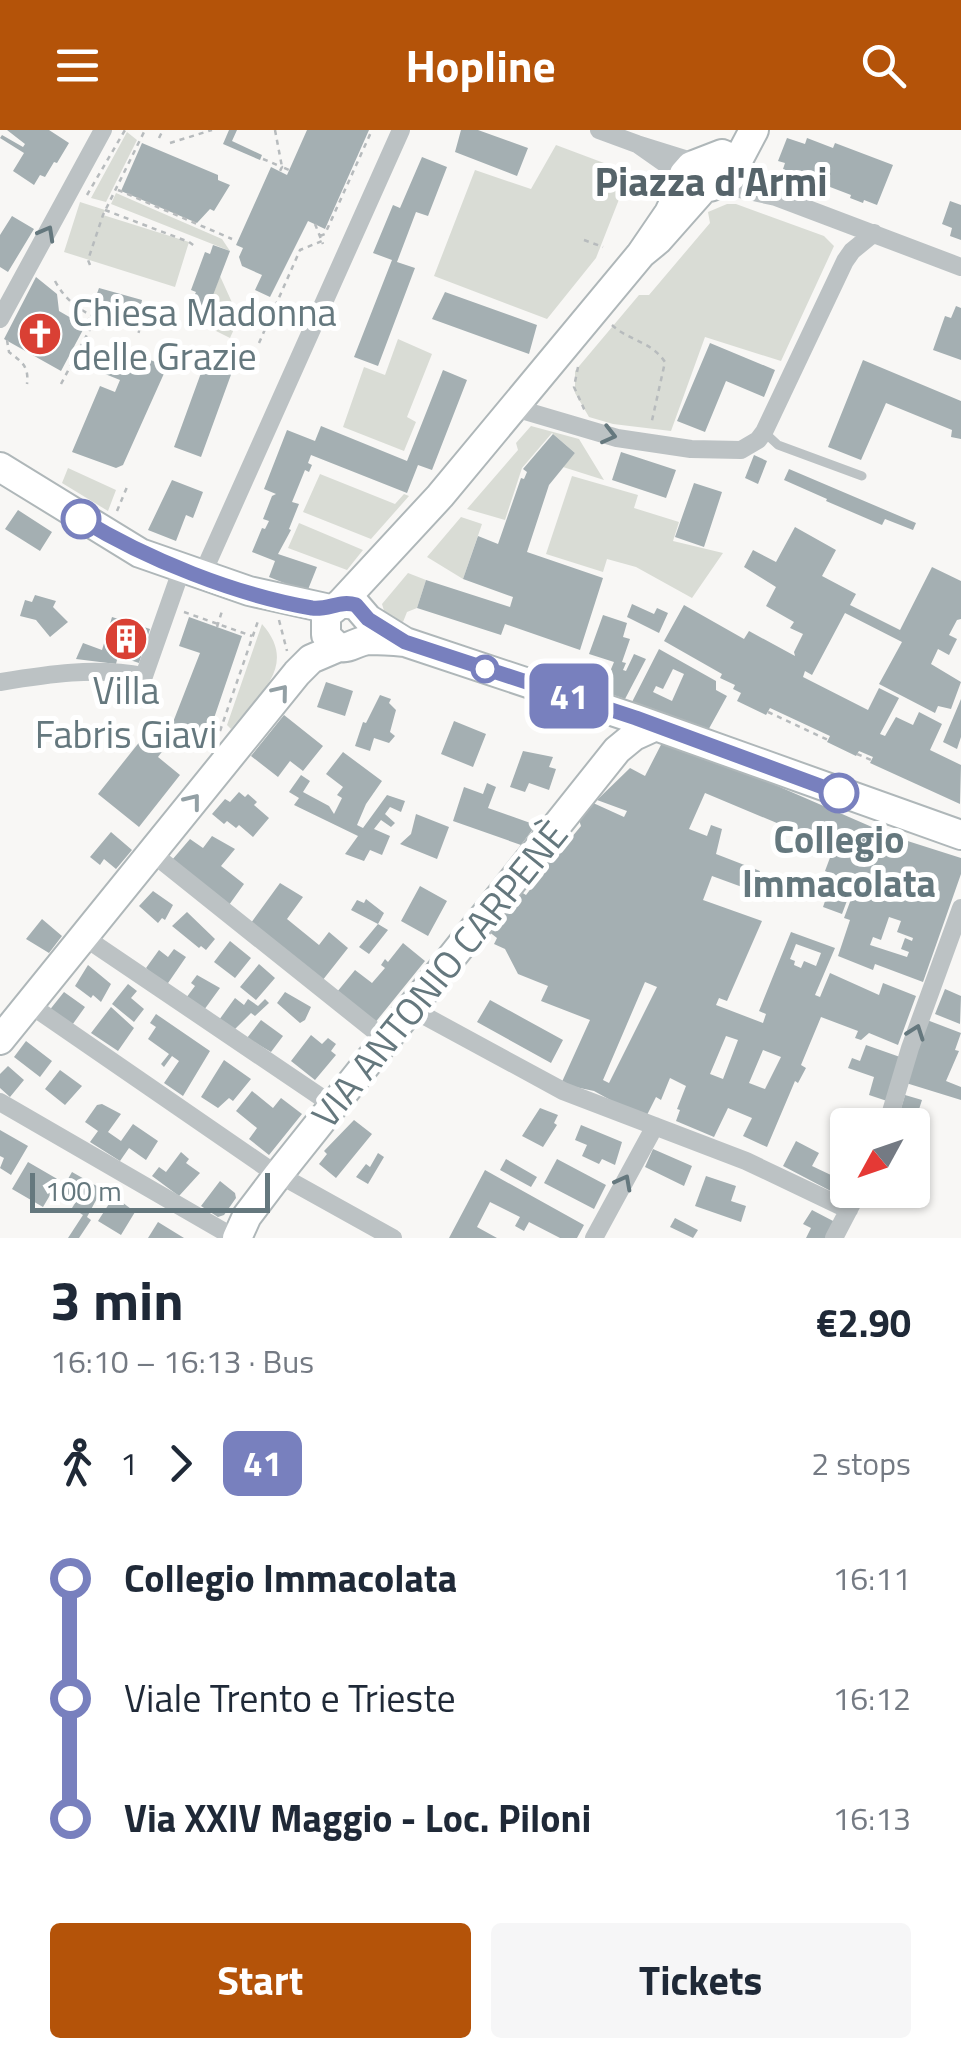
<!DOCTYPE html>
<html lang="en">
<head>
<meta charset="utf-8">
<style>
  body { margin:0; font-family:"Titillium Web",sans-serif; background:#f6f6f7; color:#1f2937; height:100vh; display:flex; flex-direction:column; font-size:38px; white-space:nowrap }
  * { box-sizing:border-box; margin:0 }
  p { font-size:32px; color:#747a83 }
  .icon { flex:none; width:55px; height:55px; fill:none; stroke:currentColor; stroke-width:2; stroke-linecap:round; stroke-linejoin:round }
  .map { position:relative; height:1108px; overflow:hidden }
  .side { display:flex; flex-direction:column; background:#fff; flex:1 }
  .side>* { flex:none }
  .badge { padding:0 20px; border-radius:15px; font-size:35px; line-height:65px }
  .needle { width:65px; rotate:230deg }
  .tools { position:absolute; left:830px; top:978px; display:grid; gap:20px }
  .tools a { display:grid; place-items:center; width:100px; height:100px; border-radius:10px; background:#fff; box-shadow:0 2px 8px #0004; font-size:50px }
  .scale { position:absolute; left:30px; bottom:25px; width:240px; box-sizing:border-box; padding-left:10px; border:5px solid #65787e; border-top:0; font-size:28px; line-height:35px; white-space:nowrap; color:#65787e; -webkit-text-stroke:8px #fff; paint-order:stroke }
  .map>.badge { position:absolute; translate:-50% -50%; box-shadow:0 0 0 5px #fff }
  .legs { display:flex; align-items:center; gap:15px; height:110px; padding:0 50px; font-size:32px }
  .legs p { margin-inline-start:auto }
  .headline { display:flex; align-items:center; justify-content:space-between; height:170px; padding:0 50px }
  h1 { font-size:55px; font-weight:700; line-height:75px }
  .cta { display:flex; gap:20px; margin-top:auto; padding:20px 50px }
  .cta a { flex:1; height:115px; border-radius:10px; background:#b45309; color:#fff; font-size:40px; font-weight:700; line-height:115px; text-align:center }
  .cta a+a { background:#f6f6f7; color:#1f2937 }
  ul { padding:0 50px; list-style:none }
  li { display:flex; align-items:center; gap:35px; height:120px; font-size:38px }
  li i { display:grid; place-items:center; width:15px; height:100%; margin:0 12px; background:currentColor }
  li i::after { content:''; width:25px; height:25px; margin:-12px; border:8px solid; border-radius:50%; background:#fff }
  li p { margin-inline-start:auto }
  li:first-child i { background:linear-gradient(#0000 50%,currentColor 0) }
  li:last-child i { background:linear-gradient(currentColor 50%,#0000 0) }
  header { display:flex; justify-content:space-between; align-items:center; height:130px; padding:0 50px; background:#b45309; color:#fff; font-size:45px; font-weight:700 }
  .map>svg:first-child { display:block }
  .green { fill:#d9dcd5 }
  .building { fill:#a4afb2; fill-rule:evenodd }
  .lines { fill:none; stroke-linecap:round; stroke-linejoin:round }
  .secondary-casing { stroke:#afb7b9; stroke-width:32 }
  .path { stroke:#b7bbbd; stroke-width:2.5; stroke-dasharray:5 5; stroke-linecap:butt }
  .lane { stroke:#bcc2c4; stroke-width:9 }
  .street { stroke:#bcc2c4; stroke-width:18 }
  .secondary { stroke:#fff; stroke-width:28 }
  .oneway { stroke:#65787e }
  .oneway2 { stroke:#93a0a5 }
  .line-1-casing { stroke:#fff; stroke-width:22 }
  .line-1 { stroke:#7880be; stroke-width:15 }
  .stop-1-dot { fill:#fff; stroke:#7880be; stroke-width:5 }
  .labels { text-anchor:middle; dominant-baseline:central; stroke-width:10; stroke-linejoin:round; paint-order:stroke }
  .poi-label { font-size:38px; fill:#65787e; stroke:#fff; text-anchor:start }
  .stop-label { font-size:38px; font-weight:bold; fill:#65787e; stroke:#fff }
  .street-label { font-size:38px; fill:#65787e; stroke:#fff }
  .neighbourhood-label { font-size:40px; font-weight:bold; fill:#56646a; stroke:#fff }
</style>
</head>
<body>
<header><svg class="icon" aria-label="menu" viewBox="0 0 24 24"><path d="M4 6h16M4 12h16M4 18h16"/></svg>Hopline<svg class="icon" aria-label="search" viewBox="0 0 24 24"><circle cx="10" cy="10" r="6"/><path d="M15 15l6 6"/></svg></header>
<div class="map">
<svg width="961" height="1108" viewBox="0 0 961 1108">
  <rect width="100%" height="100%" fill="#f8f7f5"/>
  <path class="green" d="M 127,2 L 137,10 L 106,72 L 91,68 Z
    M 556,15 L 620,39 L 627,49 L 596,128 L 547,189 L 434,146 L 475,40 L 531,59 Z
    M 116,63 L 222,109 L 230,121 L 111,74 Z
    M 80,72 L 105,80 L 103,85 L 189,112 L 175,157 L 64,122 Z
    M 727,74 L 736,74 L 824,106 L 834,116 L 781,231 L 705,207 L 671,301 L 613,294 L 589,287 L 575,263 L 575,241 L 639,165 L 649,165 L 710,93 L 708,82 Z
    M 220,146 L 239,188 L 230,208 L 202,194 Z
    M 398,209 L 432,224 L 407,287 L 416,292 L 404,321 L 343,297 L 364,237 L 385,245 Z
    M 531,296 L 579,309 L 604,350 L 563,337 L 575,323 L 552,303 L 522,338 L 505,390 L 467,379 L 518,320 L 516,313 Z
    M 68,338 L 116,360 L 108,381 L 62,353 Z
    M 320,344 L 395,374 L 404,364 L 409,366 L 371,409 L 303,382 Z
    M 572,346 L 638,365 L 634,378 L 679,392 L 673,411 L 723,423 L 692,468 L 636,437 L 607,429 L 603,442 L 546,424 Z
    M 461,387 L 482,394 L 463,449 L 427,427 Z
    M 299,393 L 363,420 L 347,440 L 288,418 Z
    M 408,443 L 426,450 L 417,478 L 407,482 L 403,492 L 385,484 L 382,474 Z
    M 262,494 C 299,536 259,564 231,599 L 227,595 Z"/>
  <path class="building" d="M 7,0 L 49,0 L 69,13 L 57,33 L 54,32 L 45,47 L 40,45 L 34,55 L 13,41 L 24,23 L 0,8 L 2,5 L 23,17 L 25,14 Z
    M 229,0 L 237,0 L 232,11 L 262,25 L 260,30 L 223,14 Z
    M 307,0 L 369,0 L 325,99 L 308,91 L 270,167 L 255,160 L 262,145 L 242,136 L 239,127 L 243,118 L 236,115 L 271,37 L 287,45 Z
    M 461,0 L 478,0 L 528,18 L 517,46 L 455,22 Z
    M 787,8 L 805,14 L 807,8 L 833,18 L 835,13 L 893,35 L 877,75 L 864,70 L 863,73 L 850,68 L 851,65 L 783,39 L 785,33 L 778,31 Z
    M 142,13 L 218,45 L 218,50 L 230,55 L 214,81 L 210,79 L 197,93 L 121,61 Z
    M 422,27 L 447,37 L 428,86 L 416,82 L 397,132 L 415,138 L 378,236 L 354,227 L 392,130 L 373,123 L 393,75 L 400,78 Z
    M 950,71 L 961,75 L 961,110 L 950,106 L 952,98 L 942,94 Z
    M 12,86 L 34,99 L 8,142 L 0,137 L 0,105 Z
    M 213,115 L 230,121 L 202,194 L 184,187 L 196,162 L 191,160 L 205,122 L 210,124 Z
    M 36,147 L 57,164 L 59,181 L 85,196 L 61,241 L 4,209 Z
    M 99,158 L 142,170 L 137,197 L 91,180 Z
    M 445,162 L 537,195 L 529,224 L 432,189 Z
    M 956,176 L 961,178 L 961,230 L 933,220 L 945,186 L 951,188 Z
    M 710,213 L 775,240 L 764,267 L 726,251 L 705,302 L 677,291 Z
    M 112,215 L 163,235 L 166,239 L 123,335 L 116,338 L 72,322 L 100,256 L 115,262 L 120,250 L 100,242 Z
    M 209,221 L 236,231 L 201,327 L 174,317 Z
    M 863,230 L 961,271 L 961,309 L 951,307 L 952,300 L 886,273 L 861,330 L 828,317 Z
    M 443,240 L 467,250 L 432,340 L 418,335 L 407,363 L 311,325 L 308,333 L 312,335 L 309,342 L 305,340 L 292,372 L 299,374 L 289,399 L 291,400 L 278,424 L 317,437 L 307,462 L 269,447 L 275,431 L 252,422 L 262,398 L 265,399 L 269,391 L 263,389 L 272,366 L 276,364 L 264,359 L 287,300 L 315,311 L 321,296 L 407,331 Z
    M 553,304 L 575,323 L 549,355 L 527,422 L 603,448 L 580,520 L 505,494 L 501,505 L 417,478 L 426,450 L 510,477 L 513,467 L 463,449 L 478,406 L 498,414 L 521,348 L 524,349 L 527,342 L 523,339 Z
    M 621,322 L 676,340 L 666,368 L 612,350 Z
    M 754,325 L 767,331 L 758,354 L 745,348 Z
    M 789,339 L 916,393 L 913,400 L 885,389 L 882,395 L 826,371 L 827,369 L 784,350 Z
    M 172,350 L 203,362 L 193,388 L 186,385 L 176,411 L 148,400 Z
    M 694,353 L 722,362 L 704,417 L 675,407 Z
    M 18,380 L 52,402 L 40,421 L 5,399 Z
    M 795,397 L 836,420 L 822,446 L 856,464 L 850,475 L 900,500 L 932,437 L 961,451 L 961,489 L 957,490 L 949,505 L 957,509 L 949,525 L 938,519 L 931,534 L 961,552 L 951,579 L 938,576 L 935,583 L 879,554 L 902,512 L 845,483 L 812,545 L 805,541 L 803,547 L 868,580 L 879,558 L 899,568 L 880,604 L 885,606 L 896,587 L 913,595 L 919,582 L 942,594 L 930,620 L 961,635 L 960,674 L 870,633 L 873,627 L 859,621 L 856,626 L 827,612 L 830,606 L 770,578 L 766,585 L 737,571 L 741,563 L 733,559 L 735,555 L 720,548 L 722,544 L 664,511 L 684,475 L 744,509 L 749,501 L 795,526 L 794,522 L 803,504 L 790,498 L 794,492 L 766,476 L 776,457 L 744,437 L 753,420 L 776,432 Z
    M 35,465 L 56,471 L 53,477 L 68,492 L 50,507 L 36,490 L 20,486 L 25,470 L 32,472 Z
    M 632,474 L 654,484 L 657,478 L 668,483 L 659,503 L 627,487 Z
    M 603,485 L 627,493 L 623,507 L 630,509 L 622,532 L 626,533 L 623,540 L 626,541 L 634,524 L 646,529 L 625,569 L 602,561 L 614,532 L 589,524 Z
    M 112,487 L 150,499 L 139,533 L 118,526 L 116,534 L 76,529 L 83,513 L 102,520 Z
    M 189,487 L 242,506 L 211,597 L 204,594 L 196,615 L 168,605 L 200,523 L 179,516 Z
    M 659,519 L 716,551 L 716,560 L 727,566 L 706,604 L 632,572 ZM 673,539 L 684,544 L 672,571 L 653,562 L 656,556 L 663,559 Z
    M 326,552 L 353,561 L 345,586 L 317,577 Z
    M 380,565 L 391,569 L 389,573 L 396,580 L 390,602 L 395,606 L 389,613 L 374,608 L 370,621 L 355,616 L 363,592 L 366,593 Z
    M 961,569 L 961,607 L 957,619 L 943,612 Z
    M 284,585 L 323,616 L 303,641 L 290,631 L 278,647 L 251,626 Z
    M 454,591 L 486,604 L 473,637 L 441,624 Z
    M 665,607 L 895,707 L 961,728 L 961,744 L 923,852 L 875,834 L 873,840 L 838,826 L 850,790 L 844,788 L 857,753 L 854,752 L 842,784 L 823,777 L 834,745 L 825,741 L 834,717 L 705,663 L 689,699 L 707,706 L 711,695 L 722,699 L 716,724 L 760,741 L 753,761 L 712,746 L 703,770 L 762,791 L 727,871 L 719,868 L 716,875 L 763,893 L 766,884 L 759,881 L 791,802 L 835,818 L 815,865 L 820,867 L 830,843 L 879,865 L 883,853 L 916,866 L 898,915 L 869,903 L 861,910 L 855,908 L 858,901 L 821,887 L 801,935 L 806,938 L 798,953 L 795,951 L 767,1017 L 743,1006 L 752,988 L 728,978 L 714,1007 L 676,991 L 680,980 L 677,979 L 686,956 L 670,948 L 661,970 L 656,967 L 645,989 L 594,961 L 561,954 L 590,890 L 541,871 L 548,856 L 518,844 L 505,819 L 494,814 L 497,808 L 488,801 L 521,762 L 526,765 L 535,753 L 533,746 L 564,707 L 571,708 L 581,696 L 578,687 L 591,672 L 624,687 L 627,681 L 597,670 L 630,638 L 645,646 ZM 889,787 L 901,791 L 897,802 L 913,808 L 912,811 L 905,808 L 901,819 L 909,822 L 907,827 L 870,815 L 873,807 L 881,810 ZM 796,814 L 821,823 L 816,836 L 804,831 L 801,838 L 794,835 L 795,831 L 790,829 ZM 645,852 L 657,857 L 609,953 L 603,950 ZM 726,906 L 738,910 L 723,949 L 710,944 ZM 763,920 L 781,927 L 765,959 L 749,953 Z
    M 141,610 L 164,619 L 158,627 L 180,645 L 139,697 L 98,664 Z
    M 523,621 L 553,627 L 549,637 L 556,639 L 549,660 L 529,653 L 525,662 L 510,657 Z
    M 343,622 L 382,651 L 366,674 L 357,695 L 363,698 L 387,665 L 405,671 L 401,682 L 390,677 L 385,684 L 395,693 L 391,697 L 381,690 L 374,699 L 390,706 L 382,725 L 370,720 L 364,731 L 345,724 L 358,706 L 294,675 L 299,668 L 289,662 L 301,645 L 310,651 L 303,662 L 329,676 L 334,684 L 342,668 L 337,665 L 343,657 L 326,644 Z
    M 487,653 L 496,657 L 488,678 L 536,695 L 521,715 L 453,691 L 464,657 L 483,664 Z
    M 239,662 L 245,667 L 248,664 L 257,672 L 254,675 L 269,688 L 253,707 L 239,695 L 236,698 L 227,691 L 224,694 L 212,684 L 225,669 L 230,672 Z
    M 416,684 L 449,697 L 437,729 L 400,714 L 411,704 Z
    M 111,702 L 132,720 L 116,739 L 104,729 L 100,735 L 90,727 Z
    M 212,706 L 235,719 L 221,736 L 244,754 L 229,775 L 172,730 L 190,709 L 203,718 Z
    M 280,753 L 303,767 L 287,789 L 319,815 L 329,802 L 348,818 L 322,851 L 251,793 Z
    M 420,756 L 447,771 L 428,806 L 401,791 Z
    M 153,761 L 173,775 L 165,790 L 162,788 L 158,793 L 139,776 Z
    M 366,769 L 384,783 L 378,794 L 351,780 L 357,770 L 364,773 Z
    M 187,782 L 215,809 L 206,820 L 201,816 L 199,818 L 172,796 Z
    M 42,789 L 62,806 L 49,823 L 26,809 Z
    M 378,794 L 388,800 L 369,824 L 359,817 Z
    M 230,811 L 251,828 L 235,848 L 214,832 Z
    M 403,813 L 425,831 L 374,894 L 337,862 L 355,840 L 372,853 L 385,838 L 381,835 L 385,829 L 388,832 Z
    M 174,819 L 186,827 L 166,856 L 146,838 L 159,820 L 168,827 Z
    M 259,834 L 275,848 L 256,870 L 240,857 Z
    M 88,835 L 111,854 L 101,872 L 93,865 L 91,868 L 75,856 Z
    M 197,845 L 220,858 L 204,880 L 186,868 L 195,856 L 191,853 Z
    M 128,854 L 137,861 L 131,868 L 144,879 L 134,892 L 112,874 Z
    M 945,859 L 961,866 L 960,894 L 935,884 Z
    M 64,862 L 85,877 L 70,898 L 48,882 Z
    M 285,862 L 311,877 L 305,890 L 300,893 L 277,873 Z
    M 235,868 L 244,875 L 248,869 L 258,876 L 265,869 L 269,873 L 255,886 L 251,883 L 235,899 L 219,890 Z
    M 490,870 L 563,910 L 551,933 L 477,892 Z
    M 111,877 L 134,898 L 118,921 L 91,903 Z
    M 156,884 L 210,921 L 183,966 L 164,953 L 179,931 L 172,926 L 164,937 L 161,934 L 169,924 L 148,909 L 156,897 L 150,893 Z
    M 261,890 L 283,906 L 271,922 L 247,908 Z
    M 927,890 L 961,903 L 955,920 L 959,921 L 946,951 L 961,957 L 961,970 L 906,953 Z
    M 311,905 L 322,914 L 328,908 L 336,914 L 331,921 L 336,925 L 315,950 L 291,931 Z
    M 26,911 L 52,931 L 40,947 L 14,927 Z
    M 866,915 L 900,927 L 887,971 L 869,965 L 874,947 L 848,938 L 852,928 L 860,931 Z
    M 224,930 L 251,949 L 233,971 L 229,968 L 218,978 L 201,967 Z
    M 8,936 L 24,950 L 10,967 L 0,958 L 0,944 Z
    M 60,940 L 82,956 L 65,975 L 45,959 Z
    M 252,961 L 273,978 L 281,968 L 302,984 L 269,1025 L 249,1009 L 257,998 L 236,981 Z
    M 905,965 L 922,970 L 914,995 L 896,995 Z
    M 102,974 L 121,984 L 108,1002 L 121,1011 L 133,994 L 158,1011 L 146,1030 L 129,1018 L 120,1031 L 90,1012 L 98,1001 L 85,992 L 97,975 Z
    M 540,978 L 558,985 L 554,993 L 557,995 L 543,1017 L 522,1006 Z
    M 354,990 L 372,1004 L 336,1048 L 319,1034 L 327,1024 L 324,1021 Z
    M 581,995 L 622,1012 L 615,1035 L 602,1029 L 599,1034 L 582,1026 L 587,1015 L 575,1010 Z
    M 0,1000 L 28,1016 L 11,1045 L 0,1038 L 4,1028 L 0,1026 Z
    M 796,1011 L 819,1023 L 812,1036 L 833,1046 L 848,1018 L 848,1060 L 851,1060 L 846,1069 L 783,1036 Z
    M 653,1019 L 692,1036 L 684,1056 L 645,1037 Z
    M 181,1022 L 189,1029 L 186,1033 L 200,1043 L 179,1066 L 152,1046 L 159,1037 L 166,1042 Z
    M 378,1023 L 384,1027 L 368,1054 L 356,1047 L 366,1034 L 370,1037 Z
    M 506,1029 L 537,1047 L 531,1057 L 500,1040 Z
    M 557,1029 L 606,1055 L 594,1079 L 544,1053 Z
    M 28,1032 L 59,1050 L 43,1077 L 12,1059 Z
    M 485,1040 L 584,1095 L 577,1108 L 560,1108 L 529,1092 L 524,1101 L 515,1096 L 520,1087 L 490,1072 L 477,1097 L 497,1108 L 449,1108 Z
    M 72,1042 L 102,1059 L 87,1087 L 91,1090 L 79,1108 L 68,1108 L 83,1085 L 72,1078 L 77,1070 L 61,1061 Z
    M 706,1046 L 736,1056 L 731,1071 L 746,1076 L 741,1092 L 695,1076 Z
    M 220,1051 L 235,1063 L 236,1068 L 224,1085 L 218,1087 L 201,1076 Z
    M 114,1066 L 135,1082 L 121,1105 L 98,1091 Z
    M 812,1080 L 835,1092 L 827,1108 L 806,1108 L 811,1098 L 803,1094 Z
    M 675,1088 L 698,1100 L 693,1108 L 670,1097 Z
    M 158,1092 L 184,1108 L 148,1108 Z"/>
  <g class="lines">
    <g class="secondary-casing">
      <path id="secondary" d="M 722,24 L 733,29 L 735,36 L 731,47 C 716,56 697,65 684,51 L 684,44 L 691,36 Z
        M 735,36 L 754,0
        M 684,51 L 669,83 L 641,124 L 658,110 L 704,58
        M 0,337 L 140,423 L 249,461 L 330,479
        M 341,473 L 440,366 L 641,124
        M 405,512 C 394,511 382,510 370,510 C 350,511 345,529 326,505 L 326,485 L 341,473 L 356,475 L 368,489 L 405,512 L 636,589 L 961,705
        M 0,910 L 297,543 L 311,529 L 339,517
        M 237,1108 L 247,1086 L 278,1045 L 617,620 L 634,606 L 656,596"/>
    </g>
    <path class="path" d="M 275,0 L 282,37 L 291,41
      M 159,8 L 163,0
      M 170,13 L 212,0
      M 263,29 L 282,37 L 280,41
      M 118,60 L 232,109
      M 87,65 L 125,0
      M 105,80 L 189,112 L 196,117
      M 315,94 L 323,114
      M 320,106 L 325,104 L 372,0
      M 584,110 L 603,117
      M 90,135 L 88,130 L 103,85 L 144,2
      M 55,151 C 74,186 104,190 140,202
      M 612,195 C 629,211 651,211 665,232 L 651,295
      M 7,210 L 9,222 C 22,232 29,236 27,254
      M 259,213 L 300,120 L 322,111
      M 578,237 L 574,257 L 585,281
      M 61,254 L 90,199 L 88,188
      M 117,381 L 127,357
      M 184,482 L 252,506
      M 279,490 L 287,521
      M 217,497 L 223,478
      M 768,582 L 828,610
      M 220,601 L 258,491
      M 857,624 L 871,630"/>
    <path class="lane" d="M 764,302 L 778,315 L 862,346"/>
    <path class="street" d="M 599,0 L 637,14
      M 684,47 L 637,14 L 698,33
      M 717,54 L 776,67 L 735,36
      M 776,67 L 961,137
      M 0,189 L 103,0
      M 515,278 L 617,308 L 691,319 L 741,320 L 758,310 L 764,302 L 845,131 L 852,121 L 874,103
      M 202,445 L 401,0
      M 0,552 C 49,544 94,537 144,546 L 182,438
      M 152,723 L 386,910
      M 84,807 L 334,976
      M 29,874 L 267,1038 L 393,1108
      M 412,879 L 563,961 L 746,1031 L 849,1080
      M 0,972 L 235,1108
      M 887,995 L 910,918 L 961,778
      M 594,1108 L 655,996
      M 834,1108 L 859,1060"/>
    <use href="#secondary" class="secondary"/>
  </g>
  <defs><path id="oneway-chevron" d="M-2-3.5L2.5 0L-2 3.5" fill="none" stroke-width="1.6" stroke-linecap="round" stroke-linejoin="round" transform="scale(2.5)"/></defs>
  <g class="oneway">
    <use href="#oneway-chevron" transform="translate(47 103) rotate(-61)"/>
    <use href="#oneway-chevron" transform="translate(609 305) rotate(14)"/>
    <use href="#oneway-chevron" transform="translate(916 902) rotate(-70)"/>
    <use href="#oneway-chevron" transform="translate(624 1052) rotate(-62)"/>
  </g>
  <g class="oneway2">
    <use href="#oneway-chevron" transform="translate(281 562) rotate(-51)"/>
    <use href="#oneway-chevron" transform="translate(193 671) rotate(-52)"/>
  </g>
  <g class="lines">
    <g class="line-1-casing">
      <path id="line-1" d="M 81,389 C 146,429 236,465 312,478 C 329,480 340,470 356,475 L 368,489 L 405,512 L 636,588 L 839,663"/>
    </g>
    <use href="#line-1" class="line-1"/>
  </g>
  <defs>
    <g id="church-disc" transform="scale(2.25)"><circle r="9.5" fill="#d94034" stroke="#fff"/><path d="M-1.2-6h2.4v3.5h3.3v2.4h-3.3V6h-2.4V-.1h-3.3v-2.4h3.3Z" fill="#fff"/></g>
    <g id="building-disc" transform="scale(2.25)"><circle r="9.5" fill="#d94034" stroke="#fff"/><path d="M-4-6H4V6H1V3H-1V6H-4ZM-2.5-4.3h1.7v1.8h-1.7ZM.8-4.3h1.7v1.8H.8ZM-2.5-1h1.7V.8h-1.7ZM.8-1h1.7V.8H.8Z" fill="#fff"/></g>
  </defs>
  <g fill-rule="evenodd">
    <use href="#church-disc" x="40" y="204"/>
    <use href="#building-disc" x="126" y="509"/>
  </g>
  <g class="stop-1-dot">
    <circle cx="81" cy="389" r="18"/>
    <circle cx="485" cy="539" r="12"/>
    <circle cx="839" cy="663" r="18"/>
  </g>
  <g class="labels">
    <g class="poi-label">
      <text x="72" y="182">Chiesa Madonna<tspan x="72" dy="44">delle Grazie</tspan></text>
      <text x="126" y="560" text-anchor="middle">Villa<tspan x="126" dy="44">Fabris Giavi</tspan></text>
    </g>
    <g class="stop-label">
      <text x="839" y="709">Collegio<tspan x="839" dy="44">Immacolata</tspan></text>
    </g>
    <g class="street-label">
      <text transform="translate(439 844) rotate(-51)">VIA ANTONIO CARPENÈ</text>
    </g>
    <g class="neighbourhood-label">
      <text x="711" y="51">Piazza d'Armi</text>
    </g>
  </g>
</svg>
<div class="tools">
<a><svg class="needle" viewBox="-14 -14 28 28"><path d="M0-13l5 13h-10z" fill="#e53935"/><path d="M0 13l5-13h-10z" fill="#747a83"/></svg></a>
</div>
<div class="scale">100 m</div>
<b class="badge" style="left:569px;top:566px;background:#7880be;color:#fff">41</b>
</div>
<section class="side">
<div class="headline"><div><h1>3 min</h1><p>16:10 – 16:13 · Bus</p></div><b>€2.90</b></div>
<div class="legs"><svg class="icon" aria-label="walk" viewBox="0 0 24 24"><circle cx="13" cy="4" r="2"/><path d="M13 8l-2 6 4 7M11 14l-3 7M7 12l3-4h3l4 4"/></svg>1<svg class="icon" aria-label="forward" viewBox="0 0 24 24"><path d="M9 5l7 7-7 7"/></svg><b class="badge" style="background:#7880be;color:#fff">41</b><p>2 stops</p></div>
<ul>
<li><i style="color:#7880be"></i><b>Collegio Immacolata</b><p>16:11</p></li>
<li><i style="color:#7880be"></i><span>Viale Trento e Trieste</span><p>16:12</p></li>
<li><i style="color:#7880be"></i><b>Via XXIV Maggio - Loc. Piloni</b><p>16:13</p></li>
</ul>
<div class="cta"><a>Start</a><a>Tickets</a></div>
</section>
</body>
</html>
